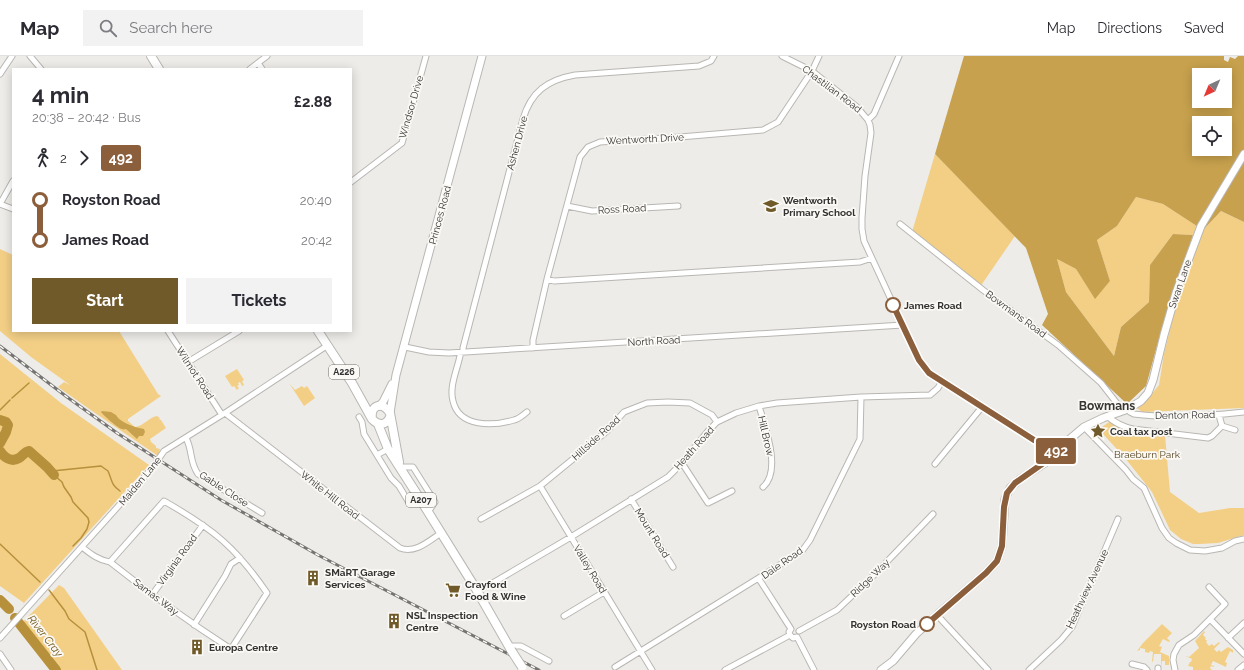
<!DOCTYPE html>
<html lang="en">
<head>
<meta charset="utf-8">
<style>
  body { margin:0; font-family:Raleway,sans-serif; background:#f2f2f3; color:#2b2b33; height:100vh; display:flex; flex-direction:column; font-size:15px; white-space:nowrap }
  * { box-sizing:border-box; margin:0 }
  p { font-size:13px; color:#7c7c81 }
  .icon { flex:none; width:22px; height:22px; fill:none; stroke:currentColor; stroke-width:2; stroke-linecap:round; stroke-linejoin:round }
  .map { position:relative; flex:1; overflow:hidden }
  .drawer { position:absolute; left:12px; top:12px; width:340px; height:264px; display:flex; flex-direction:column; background:#fff; border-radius:0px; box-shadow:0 2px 10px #0003 }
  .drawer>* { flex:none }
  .badge { padding:0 8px; border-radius:3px; font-size:14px; line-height:26px }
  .needle { width:26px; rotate:224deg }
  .controls { position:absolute; left:1192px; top:12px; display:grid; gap:8px }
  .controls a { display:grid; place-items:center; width:40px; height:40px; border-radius:0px; background:#fff; box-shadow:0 2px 10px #0003; font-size:20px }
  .map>.badge { position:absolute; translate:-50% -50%; box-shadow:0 0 0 2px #fff }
  .legs { display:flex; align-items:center; gap:6px; height:44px; padding:0 20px; font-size:13px }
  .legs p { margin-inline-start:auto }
  .overview { display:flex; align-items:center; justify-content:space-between; height:68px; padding:0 20px }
  h1 { font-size:22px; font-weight:700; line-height:30px }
  .action { display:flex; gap:8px; margin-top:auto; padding:8px 20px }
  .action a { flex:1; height:46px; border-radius:0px; background:#705a2a; color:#fff; font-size:16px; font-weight:700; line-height:46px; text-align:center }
  .action a+a { background:#f2f2f3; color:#2b2b33 }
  ul { padding:0 20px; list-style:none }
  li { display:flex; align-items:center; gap:14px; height:40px; font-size:15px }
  li i { display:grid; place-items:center; width:6px; height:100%; margin:0 5px; background:currentColor }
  li i::after { content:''; width:10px; height:10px; margin:-5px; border:3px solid; border-radius:50%; background:#fff }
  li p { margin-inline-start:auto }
  li:first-child i { background:linear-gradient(#0000 50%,currentColor 0) }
  li:last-child i { background:linear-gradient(currentColor 50%,#0000 0) }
  header { display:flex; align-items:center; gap:24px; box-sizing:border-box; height:56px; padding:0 20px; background:#fff; border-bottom:1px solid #e1e1e2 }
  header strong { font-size:19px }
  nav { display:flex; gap:22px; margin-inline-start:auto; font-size:14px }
  .search { width:280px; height:36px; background:#f2f2f3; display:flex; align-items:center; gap:10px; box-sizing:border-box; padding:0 14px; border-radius:0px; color:#7c7c81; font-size:15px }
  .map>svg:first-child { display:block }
  .green { fill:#f3cf86 }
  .forest { fill:#c7a14d; fill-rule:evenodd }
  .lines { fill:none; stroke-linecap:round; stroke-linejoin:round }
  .stream { stroke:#b6903b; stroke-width:1.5 }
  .river { stroke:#b6903b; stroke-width:10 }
  .street-casing { stroke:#b9b7b3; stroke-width:7 }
  .secondary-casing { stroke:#b9b7b3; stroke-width:9 }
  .primary-casing { stroke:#b9b7b3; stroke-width:10 }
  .street { stroke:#fff; stroke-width:5 }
  .secondary { stroke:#fff; stroke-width:7 }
  .primary { stroke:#fff; stroke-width:8 }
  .rail-casing { stroke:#757472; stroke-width:3 }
  .rail { stroke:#fbf9f5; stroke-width:1.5; stroke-dasharray:4.5; stroke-linecap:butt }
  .primary-bridge-casing { stroke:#b9b7b3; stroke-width:10; stroke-linecap:butt }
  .primary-bridge { stroke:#fff; stroke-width:8 }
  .line-1-casing { stroke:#fff; stroke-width:9 }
  .line-1 { stroke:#8b5e3c; stroke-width:6 }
  .stop-1-dot { fill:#fff; stroke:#8b5e3c; stroke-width:2 }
  .labels { text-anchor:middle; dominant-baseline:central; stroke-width:3.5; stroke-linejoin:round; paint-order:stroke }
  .shield { fill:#fbf9f5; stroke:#706e6c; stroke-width:1 }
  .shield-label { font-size:9px; font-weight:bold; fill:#343332 }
  .street-label { font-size:10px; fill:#343332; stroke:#fbf9f5 }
  .poi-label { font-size:10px; font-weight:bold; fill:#343332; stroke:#fbf9f5; text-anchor:start }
  .stop-label { font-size:10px; font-weight:bold; fill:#343332; stroke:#fbf9f5; text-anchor:start }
  .park-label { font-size:10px; fill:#574623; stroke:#fbf9f5 }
  .water-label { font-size:11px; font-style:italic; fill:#6c5111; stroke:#fbf9f5 }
  .quarter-label { font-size:12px; font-weight:bold; fill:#373633; stroke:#fbf9f5 }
</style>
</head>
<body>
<header>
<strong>Map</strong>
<div class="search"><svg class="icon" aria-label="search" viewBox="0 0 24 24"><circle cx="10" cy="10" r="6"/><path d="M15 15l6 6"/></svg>Search here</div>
<nav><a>Map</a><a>Directions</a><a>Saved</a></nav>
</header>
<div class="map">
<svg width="1244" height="614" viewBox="0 0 1244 614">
  <rect width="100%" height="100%" fill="#eeece8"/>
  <path class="green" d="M 935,98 L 1015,180 L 980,231 L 912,176 Z
    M 1136,141 L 1163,148 L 1197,170 L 1193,179 L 1173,178 L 1150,209 L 1149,246 L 1121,271 L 1114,300 L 1066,236 L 1057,203 L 1076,213 L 1095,242 L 1110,225 L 1097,184 L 1117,170 Z
    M 1221,155 L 1244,166 L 1244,352 L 1142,356 L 1137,352 L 1147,344 L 1159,329 L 1164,298 L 1178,241 L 1203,174 Z
    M 0,193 L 13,199 L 13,275 L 119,275 L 158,338 L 161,340 L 128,363 L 128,365 L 135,371 C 144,370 149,361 157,360 L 160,362 L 159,363 L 161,364 L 166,372 L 150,383 L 151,386 L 156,390 L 156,392 L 160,393 L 158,400 L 95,357 L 58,331 L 64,326 L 70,329 L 31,301 L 0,275 Z
    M 0,298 L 61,347 L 149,409 L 24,547 L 0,530 Z
    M 237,313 L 244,324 L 242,325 L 244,329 L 242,330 L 240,326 L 238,327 L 239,329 L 237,330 L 239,332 L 237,334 L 234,330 L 232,331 L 225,320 Z
    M 289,327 L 295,334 L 302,330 L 304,332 L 307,330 L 315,342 L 304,350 Z
    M 1109,366 L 1129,376 L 1165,379 L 1170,436 L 1199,457 L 1230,452 L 1244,452 L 1244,479 L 1218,487 L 1200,488 L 1193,488 L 1181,483 L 1170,474 L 1152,436 L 1125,402 L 1103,378 L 1102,371 Z
    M 59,529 L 64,532 L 122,614 L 52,614 L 17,572 Z
    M 1162,568 L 1172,577 L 1167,582 L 1170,585 L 1169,586 L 1163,583 L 1159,590 L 1162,591 L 1160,596 L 1169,600 L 1169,609 L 1165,609 L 1165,605 L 1162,605 L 1161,612 L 1161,598 L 1154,598 L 1153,606 L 1152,605 L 1153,596 L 1150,595 L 1149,597 L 1145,596 L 1145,593 L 1140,592 L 1140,594 L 1137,595 L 1143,587 Z
    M 1204,575 L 1205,576 L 1203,579 L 1206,582 L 1205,583 L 1207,585 L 1212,581 L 1206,586 L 1209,590 L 1212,588 L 1214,590 L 1219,586 L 1220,587 L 1214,593 L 1217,596 L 1219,594 L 1221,596 L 1228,591 L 1233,594 L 1233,597 L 1230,595 L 1225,606 L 1227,607 L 1226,611 L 1213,605 L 1211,609 L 1214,610 L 1214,611 L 1211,610 L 1210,612 L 1212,614 L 1193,614 L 1193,611 L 1188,610 L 1190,606 L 1191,606 L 1192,603 L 1185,600 L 1189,601 L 1199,592 L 1195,585 Z"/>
  <path class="forest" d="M 964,0 L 1224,0 L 1224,4 L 1228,6 L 1230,1 L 1235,3 L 1238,0 L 1244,0 L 1244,166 L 1221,155 L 1203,174 L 1163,148 L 1136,141 L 1117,170 L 1097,184 L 1110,225 L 1095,243 L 1076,213 L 1057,203 L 1066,236 L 1114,300 L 1121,271 L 1149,246 L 1150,209 L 1173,178 L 1193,179 L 1165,261 L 1146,330 L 1127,348 L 1042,269 L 1048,258 L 1026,192 L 935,98 ZM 1199,19 L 1225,19 L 1225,45 L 1199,45 ZM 1199,67 L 1225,67 L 1225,93 L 1199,93 Z
    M 102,355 L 111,356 L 116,359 C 118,364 129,369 135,371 C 138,372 141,372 144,373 L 145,376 L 143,380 L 139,380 L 137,383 L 126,373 C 125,373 124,374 122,373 C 119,373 103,359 101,356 Z"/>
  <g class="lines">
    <path class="stream" d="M 12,342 L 29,327
      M 0,354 L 10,344
      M 49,414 L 52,415 L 101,410 L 108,415 C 112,424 111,429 120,435
      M 54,419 L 62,426 L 64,431 L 71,441 L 73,446 L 88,462 L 89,466 L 87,473 L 81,482 L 73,490
      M 0,488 L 40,526
      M 49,534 L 65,555 L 69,563 L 85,576 L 97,614"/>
    <path class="river" d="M 0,364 L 6,366 L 8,369 L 6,376 L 0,387
      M 0,395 C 4,401 11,407 19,402 C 23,400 24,396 29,395 L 47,411 L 54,419
      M 0,544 L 9,553
      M 15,562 L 56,614"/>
    <g class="street-casing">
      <path id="street" d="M 30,0 L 41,13
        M 782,0 L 812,15 L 857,51 L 868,64 L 870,69 L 871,77 L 865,120 L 862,162 L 862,173 L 864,185 L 919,304 L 929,317 L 982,351 L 1034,384 L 1057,394
        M 258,7 L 262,13
        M 250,13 L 267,0
        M 0,18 L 12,0
        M 868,64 L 874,58 L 899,0
        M 351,126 L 402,87 L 426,0
        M 0,148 L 13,125
        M 0,148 L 13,153
        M 567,150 L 592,155 L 678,150
        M 900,168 L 983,234 L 1058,289 L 1101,327 L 1123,355
        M 547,223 L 554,225 L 860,206 L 872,202
        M 168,275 L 222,359
        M 405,291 L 429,296 L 449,297 L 903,269
        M 533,292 L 533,284 L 547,223 L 580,101 L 588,91 L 600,86 L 680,81 L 763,74 L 778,66 L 812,15 L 819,0
        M 463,296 L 463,292 L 523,63 C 531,36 547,24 575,19 L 699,10 L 711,5 L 714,0
        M 460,297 L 460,300 C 457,314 449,331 453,345 C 459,372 494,370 514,364 C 519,363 523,359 527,356
        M 188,306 L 239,275
        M 759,350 C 765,371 782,415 763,431
        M 1128,353 L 1130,356 L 1134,358 C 1170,363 1208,360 1244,356
        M 225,357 L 400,492 C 415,498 429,485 441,477
        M 1219,359 L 1222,370
        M 1107,360 C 1115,367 1123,371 1133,373 L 1208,382 L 1212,380 L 1222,370
        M 359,361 L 362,366 L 364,378 L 391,422 L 399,430 L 408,445 L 412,446 L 420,443
        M 1222,370 L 1235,374
        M 1084,371 L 1126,414 L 1133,423 L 1144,432 L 1162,472 L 1169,482 L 1176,487 L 1190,494 L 1205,495 L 1222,492 L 1235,485 L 1244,483
        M 186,382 C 193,395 189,405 198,418 L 262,457
        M 377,399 L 388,393
        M 682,407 L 708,447 L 732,435
        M 935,408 L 982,351
        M 400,411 L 413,411 L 435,446 L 428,456
        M 540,430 L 652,614
        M 631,443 L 673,511
        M 481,463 L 540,430 L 589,390 L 607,375 L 624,356 L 647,347 L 668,346 L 690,347 L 712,359 L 717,366
        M 82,491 C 91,498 98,504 110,506 C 149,537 189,566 231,593 L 267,537 C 254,518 240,500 223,485 C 205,469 185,457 164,445 L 110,506
        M 759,523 L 791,573 L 789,576 L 790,579 L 793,582 L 797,581
        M 476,533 L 491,528 L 571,481 L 668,421 L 682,407 L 708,375 L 717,366 L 736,357 L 759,350 L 777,347 L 861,341 L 930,339 L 938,332 L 942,325
        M 152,539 L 203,469
        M 937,559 L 988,614
        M 564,560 L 604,536
        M 1210,563 L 1244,598
        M 194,569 L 225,520 L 231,508 L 240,502
        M 799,575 L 837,554 L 874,519 L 933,458
        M 797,581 L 814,614
        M 0,582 L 140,426 L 153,411 L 164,395 L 225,357 L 328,289
        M 1228,582 L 1244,567
        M 509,590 L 521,590 L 549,605
        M 0,598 L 11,614
        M 1132,608 L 1144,611 L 1147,614
        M 615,611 L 802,495 L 810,484 L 860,383 L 861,341
        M 725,614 L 790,579
        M 1029,614 L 1061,584 L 1072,571 L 1118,463
        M 1158,614 L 1158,612
        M 1175,614 L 1173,604 L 1174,598 L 1179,589 L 1194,579 L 1225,548 L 1209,531
        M 1238,614 L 1244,609"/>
    </g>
    <g class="secondary-casing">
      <path id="secondary" d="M 379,350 L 383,346 L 392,328
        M 390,357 L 396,319 L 482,0
        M 881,614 L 893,605 L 916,578 L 937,559 L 986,517 L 997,505 L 1002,490 L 1005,443 L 1010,432 L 1020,423 L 1045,407 L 1057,394 L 1084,371 L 1103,362 L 1128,353 L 1141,345 L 1148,337 L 1153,324 L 1164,279 L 1176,237 L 1201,170 L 1244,98"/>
    </g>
    <g class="primary-casing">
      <path id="primary" d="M 151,0 L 159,13
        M 318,275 L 352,327 L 372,363 C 378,370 386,370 390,361
        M 372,363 C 370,349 382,345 390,357 L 399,406
        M 378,368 L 388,393 L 420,443 L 476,533 L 511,594"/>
    </g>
    <use href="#street" class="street"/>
    <use href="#secondary" class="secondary"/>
    <use href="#primary" class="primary"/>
    <g class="rail-casing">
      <path id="rail" d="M 0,290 L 67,341 L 117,377 L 221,444 L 318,499 L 539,614"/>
    </g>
    <use href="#rail" class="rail"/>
    <g class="primary-bridge-casing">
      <path id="primary-bridge" d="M 511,594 L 522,611"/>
    </g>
    <use href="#primary-bridge" class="primary-bridge"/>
  </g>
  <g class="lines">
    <g class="line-1-casing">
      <path id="line-1" d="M 893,249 L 919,304 L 929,317 L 1034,384 L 1057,394 L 1045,406 L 1015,427 L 1007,437 L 1004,451 L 1002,490 L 997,505 L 986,517 L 927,568"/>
    </g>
    <use href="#line-1" class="line-1"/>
  </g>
  <defs>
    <g id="school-bare" transform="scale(1.2)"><path d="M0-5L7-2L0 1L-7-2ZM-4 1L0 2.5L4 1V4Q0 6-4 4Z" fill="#705a2a" stroke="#fbf9f5" stroke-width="2.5" paint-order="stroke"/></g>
    <g id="sight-bare" transform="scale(1.2)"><path d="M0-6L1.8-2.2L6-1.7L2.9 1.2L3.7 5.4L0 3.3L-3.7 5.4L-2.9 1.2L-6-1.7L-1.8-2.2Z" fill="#705a2a" stroke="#fbf9f5" stroke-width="2.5" paint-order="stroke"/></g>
    <g id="building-bare" transform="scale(1.2)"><path d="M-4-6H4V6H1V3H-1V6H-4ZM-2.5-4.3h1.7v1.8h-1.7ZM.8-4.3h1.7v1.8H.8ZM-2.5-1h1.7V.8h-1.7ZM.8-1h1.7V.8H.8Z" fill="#705a2a" stroke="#fbf9f5" stroke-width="2.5" paint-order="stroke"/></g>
    <g id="supermarket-bare" transform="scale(1.2)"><path d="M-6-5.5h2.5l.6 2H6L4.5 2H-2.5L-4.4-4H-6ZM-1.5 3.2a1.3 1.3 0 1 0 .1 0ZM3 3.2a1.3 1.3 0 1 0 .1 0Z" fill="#705a2a" stroke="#fbf9f5" stroke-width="2.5" paint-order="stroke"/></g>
  </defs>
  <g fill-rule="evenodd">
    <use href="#school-bare" x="771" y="150"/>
    <use href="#sight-bare" x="1098" y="375"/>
    <use href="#building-bare" x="313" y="522"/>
    <use href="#supermarket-bare" x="453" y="534"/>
    <use href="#building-bare" x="394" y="565"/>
    <use href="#building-bare" x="197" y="591"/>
  </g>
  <g class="stop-1-dot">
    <circle cx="893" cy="249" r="7"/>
    <circle cx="927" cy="568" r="7"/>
  </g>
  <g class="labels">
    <g class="shield">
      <rect x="329" y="309" width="30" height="14" rx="3"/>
      <rect x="406" y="437" width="30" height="14" rx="3"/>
    </g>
    <g class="shield-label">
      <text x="344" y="316">A226</text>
      <text x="421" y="444">A207</text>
    </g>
    <g class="street-label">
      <text transform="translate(832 33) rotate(37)">Chastilian Road</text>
      <text transform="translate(411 51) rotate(-74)">Windsor Drive</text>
      <text transform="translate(645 83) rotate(-3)">Wentworth Drive</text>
      <text transform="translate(517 87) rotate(-75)">Ashen Drive</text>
      <text transform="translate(622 153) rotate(-3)">Ross Road</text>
      <text transform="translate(440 159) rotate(-75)">Princes Road</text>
      <text transform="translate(1180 228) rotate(-71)">Swan Lane</text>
      <text transform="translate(1016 258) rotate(36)">Bowmans Road</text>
      <text transform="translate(654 285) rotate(-3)">North Road</text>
      <text transform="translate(195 317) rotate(57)">Wilmot Road</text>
      <text transform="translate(1185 359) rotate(-1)">Denton Road</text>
      <text transform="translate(766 380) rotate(77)">Hill Brow</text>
      <text transform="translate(596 382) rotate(-42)">Hillside Road</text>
      <text transform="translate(694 392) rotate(-48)">Heath Road</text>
      <text transform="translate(140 425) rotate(-50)">Maiden Lane</text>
      <text transform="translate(224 433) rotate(33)">Gable Close</text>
      <text transform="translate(330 439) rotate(38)">White Hill Road</text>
      <text transform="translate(652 477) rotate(58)">Mount Road</text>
      <text transform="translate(177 504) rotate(-54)">Virginia Road</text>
      <text transform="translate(782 507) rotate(-35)">Dale Road</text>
      <text transform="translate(590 513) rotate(59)">Valley Road</text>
      <text transform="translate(870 522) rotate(-44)">Ridge Way</text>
      <text transform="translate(1087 533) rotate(-65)">Heathview Avenue</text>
      <text transform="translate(156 541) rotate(37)">Samas Way</text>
    </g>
    <g class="poi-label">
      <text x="783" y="144">Wentworth<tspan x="783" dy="12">Primary School</tspan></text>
      <text x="1110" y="375">Coal tax post</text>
      <text x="325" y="516">SMaRT Garage<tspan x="325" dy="12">Services</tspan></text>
      <text x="465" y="528">Crayford<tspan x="465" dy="12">Food &amp; Wine</tspan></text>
      <text x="406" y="559">NSL Inspection<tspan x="406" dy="12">Centre</tspan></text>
      <text x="209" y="591">Europa Centre</text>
    </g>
    <g class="stop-label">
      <text x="904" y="249">James Road</text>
      <text x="916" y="568" text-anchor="end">Royston Road</text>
    </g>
    <g class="park-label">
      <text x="1147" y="398">Braeburn Park</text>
    </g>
    <g class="water-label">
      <text transform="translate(45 580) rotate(52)">River Cray</text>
    </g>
    <g class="quarter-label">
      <text x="1107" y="350">Bowmans</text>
    </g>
  </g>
</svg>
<div class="controls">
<a><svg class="needle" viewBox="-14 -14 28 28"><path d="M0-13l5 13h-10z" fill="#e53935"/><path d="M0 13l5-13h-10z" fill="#7c7c81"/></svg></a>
<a><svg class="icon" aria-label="locate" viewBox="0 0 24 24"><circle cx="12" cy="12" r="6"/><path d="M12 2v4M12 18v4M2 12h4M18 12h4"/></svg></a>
</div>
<b class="badge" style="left:1056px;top:395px;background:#8b5e3c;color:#fff">492</b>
<section class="drawer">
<div class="overview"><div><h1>4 min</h1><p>20:38 – 20:42 · Bus</p></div><b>£2.88</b></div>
<div class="legs"><svg class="icon" aria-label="walk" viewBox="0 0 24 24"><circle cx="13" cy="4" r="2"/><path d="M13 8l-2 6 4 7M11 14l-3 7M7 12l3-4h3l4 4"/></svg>2<svg class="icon" aria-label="forward" viewBox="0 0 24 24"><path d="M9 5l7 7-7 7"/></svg><b class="badge" style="background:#8b5e3c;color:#fff">492</b></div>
<ul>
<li><i style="color:#8b5e3c"></i><b>Royston Road</b><p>20:40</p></li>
<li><i style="color:#8b5e3c"></i><b>James Road</b><p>20:42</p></li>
</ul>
<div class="action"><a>Start</a><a>Tickets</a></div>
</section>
</div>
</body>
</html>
